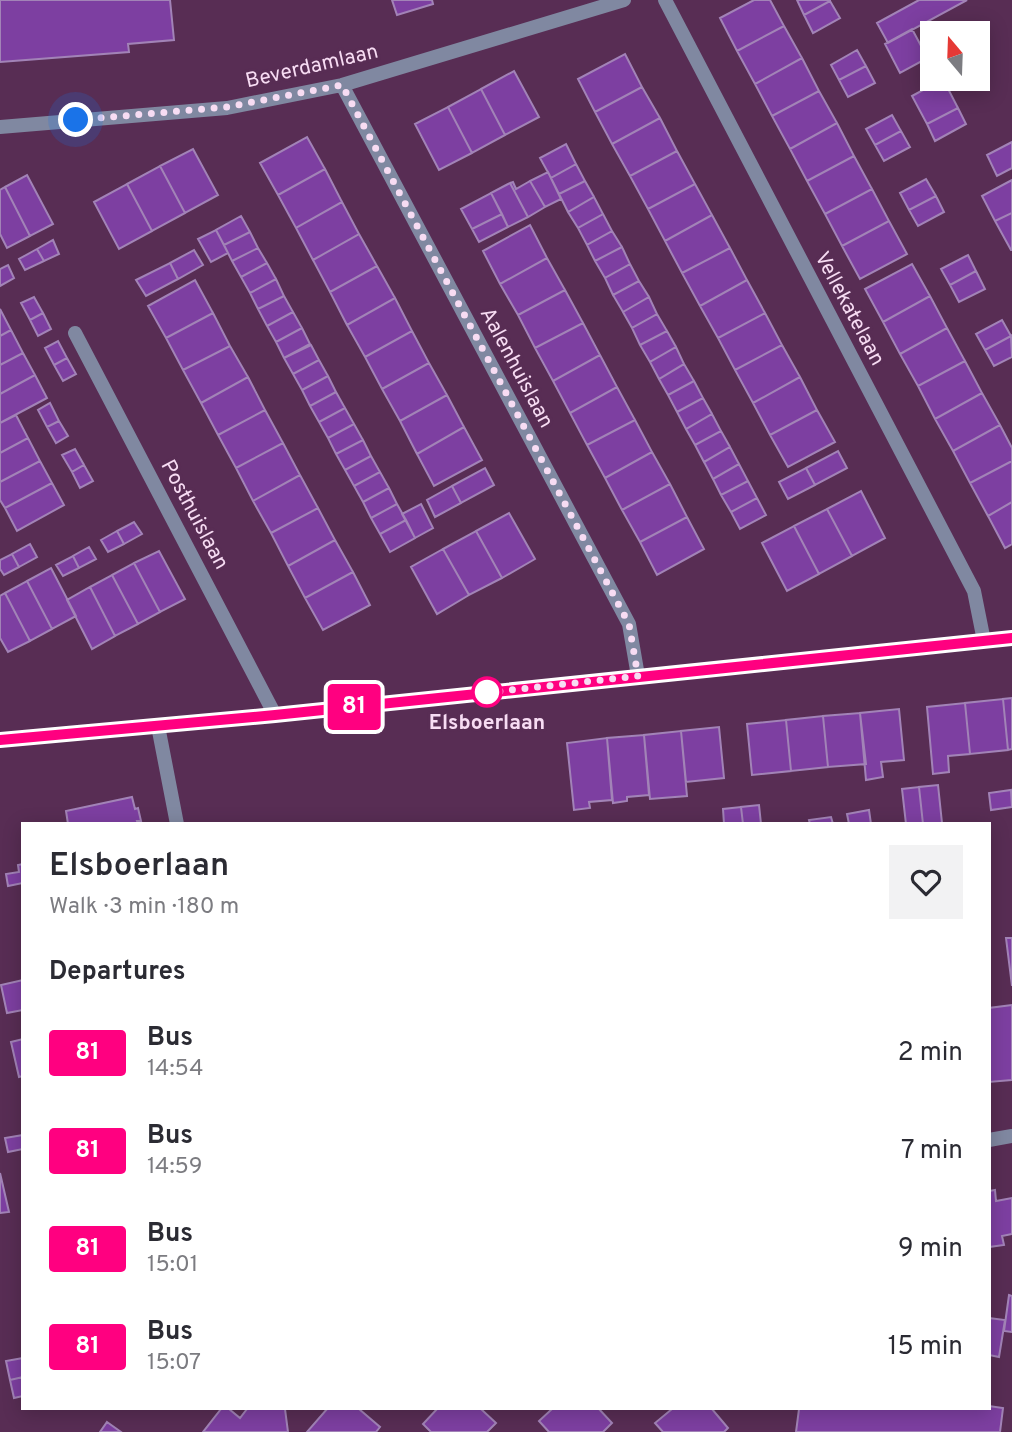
<!DOCTYPE html>
<html lang="en">
<head>
<meta charset="utf-8">
<style>
  body { margin:0; font-family:Overpass,sans-serif; background:#f2f2f3; color:#2b2b33; height:100vh; display:flex; flex-direction:column; font-size:26px; white-space:nowrap }
  * { box-sizing:border-box; margin:0 }
  p { font-size:23px; color:#7c7c81 }
  .icon { flex:none; width:38px; height:38px; fill:none; stroke:currentColor; stroke-width:2; stroke-linecap:round; stroke-linejoin:round }
  .map { position:relative; flex:1; overflow:hidden }
  .drawer { position:absolute; left:21px; top:822px; width:970px; height:588px; display:flex; flex-direction:column; background:#fff; border-radius:0px; box-shadow:0 4px 18px #0003 }
  .drawer>* { flex:none }
  .badge { padding:0 14px; border-radius:5px; font-size:24px; line-height:46px }
  .needle { width:46px; rotate:341deg }
  .controls { position:absolute; left:920px; top:21px; display:grid; gap:14px }
  .controls a { display:grid; place-items:center; width:70px; height:70px; border-radius:0px; background:#fff; box-shadow:0 4px 18px #0003; font-size:35px }
  .you { position:absolute; width:35px; height:35px; margin:-18px; border:5px solid #fff; border-radius:50%; background:#1a73e8; box-shadow:0 0 0 10px #1a73e833 }
  .map>.badge { position:absolute; translate:-50% -50%; box-shadow:0 0 0 4px #fff }
  h2 { padding:0 28px; font-size:26px; line-height:63px }
  .round { display:grid; place-items:center; flex:none; width:74px; height:74px; border-radius:0px; background:#f2f2f3 }
  .head { display:flex; align-items:center; justify-content:space-between; height:119px; padding:0 28px }
  h1 { font-size:33px; font-weight:600; line-height:52px }
  ul { padding:0; list-style:none }
  li { display:flex; align-items:center; gap:21px; height:98px; padding:0 28px }
  li div { flex:1 }
  li b { display:block; font-size:26px }
  li em { font-style:normal }
  li .badge { min-width:77px; font-weight:700; text-align:center }
  .map>svg:first-child { display:block }
  .building { fill:#7d3fa1; stroke:#a283b7; stroke-width:2 }
  .lines { fill:none; stroke-linecap:round; stroke-linejoin:round }
  .minor { stroke:#8088a1; stroke-width:14 }
  .line-casing { stroke:#fff; stroke-width:16 }
  .line { stroke:#ff0080; stroke-width:10 }
  .walk { stroke:#f7dcf3; stroke-width:7; stroke-dasharray:0 12.6 }
  .stop-dot { fill:#fff; stroke:#ff0080; stroke-width:3.5 }
  .labels { text-anchor:middle; dominant-baseline:central; stroke-width:6; stroke-linejoin:round; paint-order:stroke }
  .street-label { font-size:21px; fill:#f7dcf3; stroke:#582d54 }
  .stop-label { font-size:21px; font-weight:bold; fill:#f7dcf3; stroke:#582d54 }
</style>
</head>
<body>
<div class="map">
<svg width="1012" height="1432" viewBox="0 0 1012 1432">
  <rect width="100%" height="100%" fill="#582d54"/>
  <path class="building" d="M 0,0 L 170,0 L 174,40 L 128,44 L 129,52 L 0,62 Z
    M 392,0 L 432,0 L 433,4 L 397,15 Z
    M 754,0 L 770,0 L 784,26 L 737,51 L 720,18 Z
    M 797,0 L 830,0 L 830,1 L 804,15 Z
    M 919,0 L 967,0 L 888,43 L 877,23 Z
    M 830,1 L 840,18 L 813,33 L 804,15 Z
    M 784,26 L 802,58 L 755,84 L 737,51 Z
    M 912,29 L 927,57 L 933,55 L 900,73 L 885,44 Z
    M 857,50 L 866,66 L 839,80 L 831,65 Z
    M 625,54 L 642,87 L 595,112 L 578,79 Z
    M 802,58 L 819,91 L 772,116 L 755,84 Z
    M 866,66 L 875,83 L 848,97 L 839,80 Z
    M 514,71 L 539,117 L 505,135 L 481,89 Z
    M 943,79 L 958,108 L 927,124 L 912,96 Z
    M 642,87 L 660,118 L 612,144 L 595,112 Z
    M 481,89 L 505,135 L 472,153 L 448,107 Z
    M 819,91 L 837,123 L 790,149 L 772,116 Z
    M 448,107 L 472,153 L 439,170 L 415,124 Z
    M 958,108 L 966,124 L 935,141 L 927,124 Z
    M 892,115 L 901,131 L 875,145 L 866,129 Z
    M 660,118 L 677,151 L 630,176 L 612,144 Z
    M 837,123 L 854,156 L 807,181 L 790,149 Z
    M 901,131 L 910,147 L 884,161 L 875,145 Z
    M 307,137 L 325,169 L 278,195 L 260,163 Z
    M 1012,142 L 1012,168 L 997,176 L 987,155 Z
    M 566,144 L 576,164 L 551,178 L 540,158 Z
    M 193,149 L 218,195 L 185,213 L 160,166 Z
    M 677,151 L 695,184 L 648,209 L 630,176 Z
    M 854,156 L 872,189 L 825,214 L 807,181 Z
    M 576,164 L 585,181 L 559,194 L 551,178 Z
    M 160,166 L 185,213 L 152,231 L 127,184 Z
    M 325,169 L 342,202 L 296,228 L 278,195 Z
    M 548,172 L 561,199 L 545,207 L 530,181 Z
    M 27,175 L 53,224 L 30,236 L 5,187 Z
    M 926,179 L 936,196 L 909,210 L 900,193 Z
    M 1012,180 L 1012,213 L 995,221 L 982,196 Z
    M 530,181 L 545,207 L 528,217 L 510,183 L 513,182 L 516,189 Z
    M 585,181 L 594,197 L 568,212 L 559,194 Z
    M 510,183 L 528,217 L 508,227 L 491,193 Z
    M 127,184 L 152,231 L 119,249 L 94,202 Z
    M 695,184 L 712,215 L 665,241 L 648,209 Z
    M 5,187 L 30,236 L 7,248 L 0,234 L 0,190 Z
    M 872,189 L 889,221 L 842,246 L 825,214 Z
    M 491,193 L 502,214 L 472,229 L 461,209 Z
    M 936,196 L 944,212 L 918,226 L 909,210 Z
    M 594,197 L 603,214 L 578,228 L 568,212 Z
    M 342,202 L 359,234 L 313,260 L 296,228 Z
    M 1012,213 L 1012,250 L 1011,250 L 995,221 Z
    M 502,214 L 508,227 L 479,242 L 472,229 Z
    M 603,214 L 612,231 L 587,245 L 578,228 Z
    M 712,215 L 730,248 L 682,273 L 665,241 Z
    M 241,216 L 250,232 L 224,245 L 216,230 Z
    M 889,221 L 907,254 L 860,279 L 842,246 Z
    M 530,225 L 547,258 L 500,284 L 483,251 Z
    M 216,230 L 228,253 L 211,262 L 198,239 Z
    M 612,231 L 622,247 L 595,261 L 587,245 Z
    M 250,232 L 258,248 L 232,261 L 224,245 Z
    M 359,234 L 377,266 L 330,292 L 313,260 Z
    M 53,240 L 59,254 L 44,261 L 37,249 Z
    M 622,247 L 630,264 L 605,278 L 595,261 Z
    M 258,248 L 267,263 L 241,277 L 232,261 Z
    M 730,248 L 747,280 L 700,306 L 682,273 Z
    M 37,249 L 44,261 L 25,270 L 19,259 Z
    M 194,250 L 203,265 L 178,279 L 170,263 Z
    M 968,255 L 976,271 L 950,285 L 941,269 Z
    M 547,258 L 565,290 L 518,315 L 500,284 Z
    M 170,263 L 178,279 L 146,296 L 136,280 Z
    M 267,263 L 276,279 L 250,293 L 241,277 Z
    M 630,264 L 639,281 L 613,295 L 605,278 Z
    M 912,264 L 930,296 L 883,322 L 865,289 Z
    M 8,265 L 14,278 L 0,286 L 0,269 Z
    M 377,266 L 395,298 L 347,325 L 330,292 Z
    M 976,271 L 985,289 L 959,302 L 950,285 Z
    M 276,279 L 284,296 L 258,309 L 250,293 Z
    M 195,280 L 213,313 L 166,338 L 148,306 Z
    M 747,280 L 765,313 L 718,338 L 700,306 Z
    M 639,281 L 649,297 L 623,312 L 613,295 Z
    M 565,290 L 583,323 L 535,348 L 518,315 Z
    M 284,296 L 293,312 L 267,326 L 258,309 Z
    M 930,296 L 947,328 L 900,354 L 883,322 Z
    M 34,297 L 43,313 L 30,320 L 21,303 Z
    M 649,297 L 657,314 L 632,328 L 623,312 Z
    M 395,298 L 412,331 L 365,357 L 347,325 Z
    M 0,309 L 11,330 L 0,336 Z
    M 293,312 L 302,328 L 276,342 L 267,326 Z
    M 43,313 L 51,329 L 38,336 L 30,320 Z
    M 213,313 L 230,346 L 183,370 L 166,338 Z
    M 765,313 L 782,345 L 735,370 L 718,338 Z
    M 657,314 L 667,331 L 640,345 L 632,328 Z
    M 1002,320 L 1011,336 L 985,350 L 976,334 Z
    M 583,323 L 600,355 L 553,381 L 535,348 Z
    M 302,328 L 310,344 L 284,358 L 276,342 Z
    M 947,328 L 965,361 L 918,386 L 900,354 Z
    M 11,330 L 23,353 L 0,365 L 0,336 Z
    M 412,331 L 429,363 L 382,389 L 365,357 Z
    M 667,331 L 676,347 L 650,362 L 640,345 Z
    M 1011,336 L 1012,357 L 994,366 L 985,350 Z
    M 58,341 L 67,358 L 54,365 L 45,348 Z
    M 311,345 L 319,360 L 293,374 L 284,358 Z
    M 782,345 L 800,377 L 753,403 L 735,370 Z
    M 230,346 L 248,377 L 201,403 L 183,370 Z
    M 676,347 L 684,364 L 659,379 L 650,362 Z
    M 23,353 L 35,375 L 0,394 L 0,365 Z
    M 600,355 L 617,387 L 570,413 L 553,381 Z
    M 67,358 L 76,374 L 63,381 L 54,365 Z
    M 319,360 L 328,376 L 302,390 L 293,374 Z
    M 965,361 L 982,393 L 935,419 L 918,386 Z
    M 429,363 L 447,395 L 400,421 L 382,389 Z
    M 684,364 L 694,381 L 668,395 L 659,379 Z
    M 35,375 L 47,398 L 0,423 L 0,394 Z
    M 328,376 L 336,392 L 310,406 L 302,390 Z
    M 248,377 L 265,410 L 218,435 L 201,403 Z
    M 800,377 L 817,410 L 770,435 L 753,403 Z
    M 694,381 L 703,398 L 677,412 L 668,395 Z
    M 617,387 L 635,420 L 587,445 L 570,413 Z
    M 336,392 L 345,408 L 319,422 L 310,406 Z
    M 982,393 L 1000,425 L 953,451 L 935,419 Z
    M 447,395 L 464,427 L 417,454 L 400,421 Z
    M 703,398 L 712,414 L 686,429 L 677,412 Z
    M 50,403 L 59,421 L 47,427 L 38,410 Z
    M 345,408 L 354,424 L 328,438 L 319,422 Z
    M 265,410 L 283,443 L 236,468 L 218,435 Z
    M 817,410 L 835,442 L 788,467 L 770,435 Z
    M 712,414 L 721,431 L 695,445 L 686,429 Z
    M 16,415 L 28,438 L 0,453 L 0,423 Z
    M 635,420 L 652,452 L 605,478 L 587,445 Z
    M 59,421 L 68,436 L 56,443 L 47,427 Z
    M 354,424 L 363,440 L 336,454 L 328,438 Z
    M 1000,425 L 1012,448 L 1012,461 L 970,483 L 953,451 Z
    M 464,427 L 482,460 L 434,486 L 417,454 Z
    M 721,431 L 730,447 L 704,462 L 695,445 Z
    M 28,438 L 40,461 L 0,482 L 0,453 Z
    M 363,440 L 371,456 L 345,470 L 336,454 Z
    M 283,443 L 300,475 L 253,501 L 236,468 Z
    M 730,447 L 739,464 L 713,479 L 704,462 Z
    M 75,449 L 84,465 L 72,472 L 62,455 Z
    M 838,451 L 847,468 L 815,485 L 806,468 Z
    M 652,452 L 670,484 L 622,510 L 605,478 Z
    M 371,456 L 380,472 L 354,486 L 345,470 Z
    M 40,461 L 52,483 L 5,508 L 0,500 L 0,482 Z
    M 1012,461 L 1012,502 L 988,516 L 970,483 Z
    M 739,464 L 748,481 L 721,495 L 713,479 Z
    M 84,465 L 93,481 L 80,488 L 72,472 Z
    M 485,468 L 494,485 L 461,503 L 452,486 Z
    M 806,468 L 815,485 L 788,499 L 779,482 Z
    M 380,472 L 389,488 L 363,502 L 354,486 Z
    M 300,475 L 318,508 L 271,533 L 253,501 Z
    M 748,481 L 757,498 L 731,512 L 721,495 Z
    M 52,483 L 64,505 L 17,531 L 5,508 Z
    M 670,484 L 687,517 L 640,542 L 622,510 Z
    M 452,486 L 461,503 L 435,517 L 427,500 Z
    M 389,488 L 397,504 L 371,518 L 363,502 Z
    M 861,491 L 885,538 L 852,556 L 827,509 Z
    M 757,498 L 766,515 L 740,529 L 731,512 Z
    M 1012,502 L 1012,544 L 1005,548 L 988,516 Z
    M 397,504 L 406,520 L 380,534 L 371,518 Z
    M 421,504 L 433,528 L 415,538 L 402,514 Z
    M 318,508 L 335,540 L 288,566 L 271,533 Z
    M 827,509 L 852,556 L 819,574 L 794,526 Z
    M 509,513 L 535,559 L 502,578 L 476,531 Z
    M 687,517 L 704,549 L 657,575 L 640,542 Z
    M 406,520 L 415,538 L 390,552 L 380,534 Z
    M 134,522 L 142,534 L 124,544 L 117,531 Z
    M 794,526 L 819,574 L 787,591 L 762,543 Z
    M 117,531 L 124,544 L 108,552 L 101,540 Z
    M 476,531 L 502,578 L 469,595 L 443,549 Z
    M 335,540 L 353,572 L 305,598 L 288,566 Z
    M 30,544 L 37,557 L 19,567 L 12,554 Z
    M 89,547 L 96,559 L 79,568 L 73,556 Z
    M 443,549 L 469,595 L 437,614 L 411,567 Z
    M 159,551 L 185,599 L 160,612 L 134,563 Z
    M 12,554 L 19,567 L 4,575 L 0,569 L 0,560 Z
    M 73,556 L 79,568 L 63,576 L 56,565 Z
    M 134,563 L 160,612 L 138,624 L 112,575 Z
    M 51,568 L 76,616 L 52,629 L 27,581 Z
    M 353,572 L 370,605 L 323,630 L 305,598 Z
    M 112,575 L 138,624 L 115,636 L 90,587 Z
    M 27,581 L 52,629 L 30,641 L 5,593 Z
    M 90,587 L 115,636 L 92,649 L 67,600 Z
    M 5,593 L 30,641 L 8,652 L 0,638 L 0,596 Z
    M 1012,698 L 1012,749 L 1008,750 L 1003,699 Z
    M 1003,699 L 1008,750 L 970,754 L 965,703 Z
    M 965,703 L 970,754 L 948,756 L 949,772 L 933,774 L 927,707 Z
    M 899,709 L 904,760 L 881,762 L 883,777 L 866,780 L 860,713 Z
    M 860,713 L 866,764 L 828,767 L 823,716 Z
    M 823,716 L 828,767 L 791,771 L 786,720 Z
    M 786,720 L 791,771 L 752,775 L 747,724 Z
    M 719,727 L 724,778 L 686,782 L 681,731 Z
    M 681,731 L 687,796 L 650,799 L 644,735 Z
    M 644,735 L 649,795 L 627,797 L 627,801 L 613,803 L 607,738 Z
    M 607,738 L 612,800 L 589,802 L 590,808 L 574,810 L 567,743 Z
    M 938,785 L 942,823 L 923,824 L 919,787 Z
    M 919,787 L 923,824 L 906,824 L 902,789 Z
    M 1011,790 L 1012,807 L 991,810 L 989,793 Z
    M 132,797 L 135,809 L 138,808 L 141,821 L 137,821 L 138,824 L 68,824 L 66,811 Z
    M 759,805 L 761,824 L 743,824 L 741,807 Z
    M 741,807 L 743,824 L 724,824 L 723,809 Z
    M 869,810 L 871,824 L 849,824 L 847,814 Z
    M 831,817 L 833,824 L 810,824 L 809,820 Z
    M 23,864 L 23,883 L 8,886 L 6,874 L 19,872 L 18,865 Z
    M 1006,938 L 1012,938 L 1012,986 Z
    M 23,980 L 23,1010 L 7,1013 L 1,985 Z
    M 1012,1005 L 1012,1080 L 989,1082 L 989,1008 Z
    M 23,1039 L 23,1076 L 19,1077 L 11,1042 Z
    M 23,1135 L 23,1149 L 8,1152 L 5,1138 Z
    M 0,1173 L 9,1212 L 0,1213 Z
    M 995,1190 L 996,1201 L 1012,1198 L 1012,1234 L 1002,1236 L 1004,1245 L 989,1247 L 989,1191 Z
    M 1009,1295 L 1012,1296 L 1012,1332 L 1004,1331 Z
    M 989,1318 L 1005,1320 L 999,1357 L 989,1355 Z
    M 23,1358 L 23,1377 L 10,1380 L 6,1361 Z
    M 23,1377 L 23,1396 L 14,1398 L 10,1380 Z
    M 989,1406 L 1003,1408 L 1000,1432 L 796,1432 L 799,1409 L 989,1409 Z
    M 221,1409 L 229,1409 L 240,1418 L 247,1409 L 285,1409 L 288,1432 L 203,1432 Z
    M 327,1409 L 359,1409 L 380,1427 L 376,1432 L 307,1432 Z
    M 437,1409 L 481,1409 L 496,1423 L 487,1432 L 431,1432 L 423,1424 Z
    M 552,1409 L 599,1409 L 612,1423 L 603,1432 L 549,1432 L 539,1421 Z
    M 672,1409 L 712,1409 L 728,1428 L 724,1432 L 663,1432 L 655,1423 Z
    M 107,1422 L 121,1432 L 100,1432 Z"/>
  <g class="lines">
    <path class="minor" d="M 665,0 L 974,591 L 984,641
      M 342,85 L 629,624 L 638,676
      M 0,127 L 227,108 L 342,85 L 624,0
      M 75,333 L 275,715
      M 158,726 L 177,824
      M 0,740 L 275,715 L 1012,638
      M 989,1140 L 1012,1136"/>
  </g>
  <g class="lines">
    <g class="line-casing">
      <path id="line" d="M 0,740 L 275,715 L 1012,638"/>
    </g>
    <use href="#line" class="line"/>
    <path class="walk" d="M 76,120 L 227,107 L 342,85 L 629,624 L 638,676 L 483,693 L 487,692"/>
  </g>
  <circle class="stop-dot" cx="487" cy="692" r="14"/>
  <g class="labels">
    <g class="street-label">
      <text transform="translate(312 67) rotate(-13)">Beverdamlaan</text>
      <text transform="translate(849 309) rotate(62)">Vellekatelaan</text>
      <text transform="translate(516 368) rotate(62)">Aalenhuislaan</text>
      <text transform="translate(194 515) rotate(62)">Posthuislaan</text>
    </g>
    <g class="stop-label">
      <text x="487" y="723">Elsboerlaan</text>
    </g>
  </g>
</svg>
<div class="controls">
<a><svg class="needle" viewBox="-14 -14 28 28"><path d="M0-13l5 13h-10z" fill="#e53935"/><path d="M0 13l5-13h-10z" fill="#7c7c81"/></svg></a>
</div>
<div class="you" style="left:76px;top:120px"></div>
<b class="badge" style="left:354px;top:707px;background:#ff0080;color:#fff">81</b>
<section class="drawer">
<div class="head"><div><h1>Elsboerlaan</h1><p>Walk · 3 min · 180 m</p></div><a class="round"><svg class="icon" aria-label="heart" viewBox="0 0 24 24"><path d="M12 20l-8-8c-3-5 5-10 8-4 3-6 11-1 8 4z"/></svg></a></div>
<h2>Departures</h2>
<ul>
<li><span class="badge" style="background:#ff0080;color:#fff">81</span><div><b>Bus</b><p>14:54</p></div><em>2 min</em></li>
<li><span class="badge" style="background:#ff0080;color:#fff">81</span><div><b>Bus</b><p>14:59</p></div><em>7 min</em></li>
<li><span class="badge" style="background:#ff0080;color:#fff">81</span><div><b>Bus</b><p>15:01</p></div><em>9 min</em></li>
<li><span class="badge" style="background:#ff0080;color:#fff">81</span><div><b>Bus</b><p>15:07</p></div><em>15 min</em></li>
</ul>
</section>
</div>
</body>
</html>
